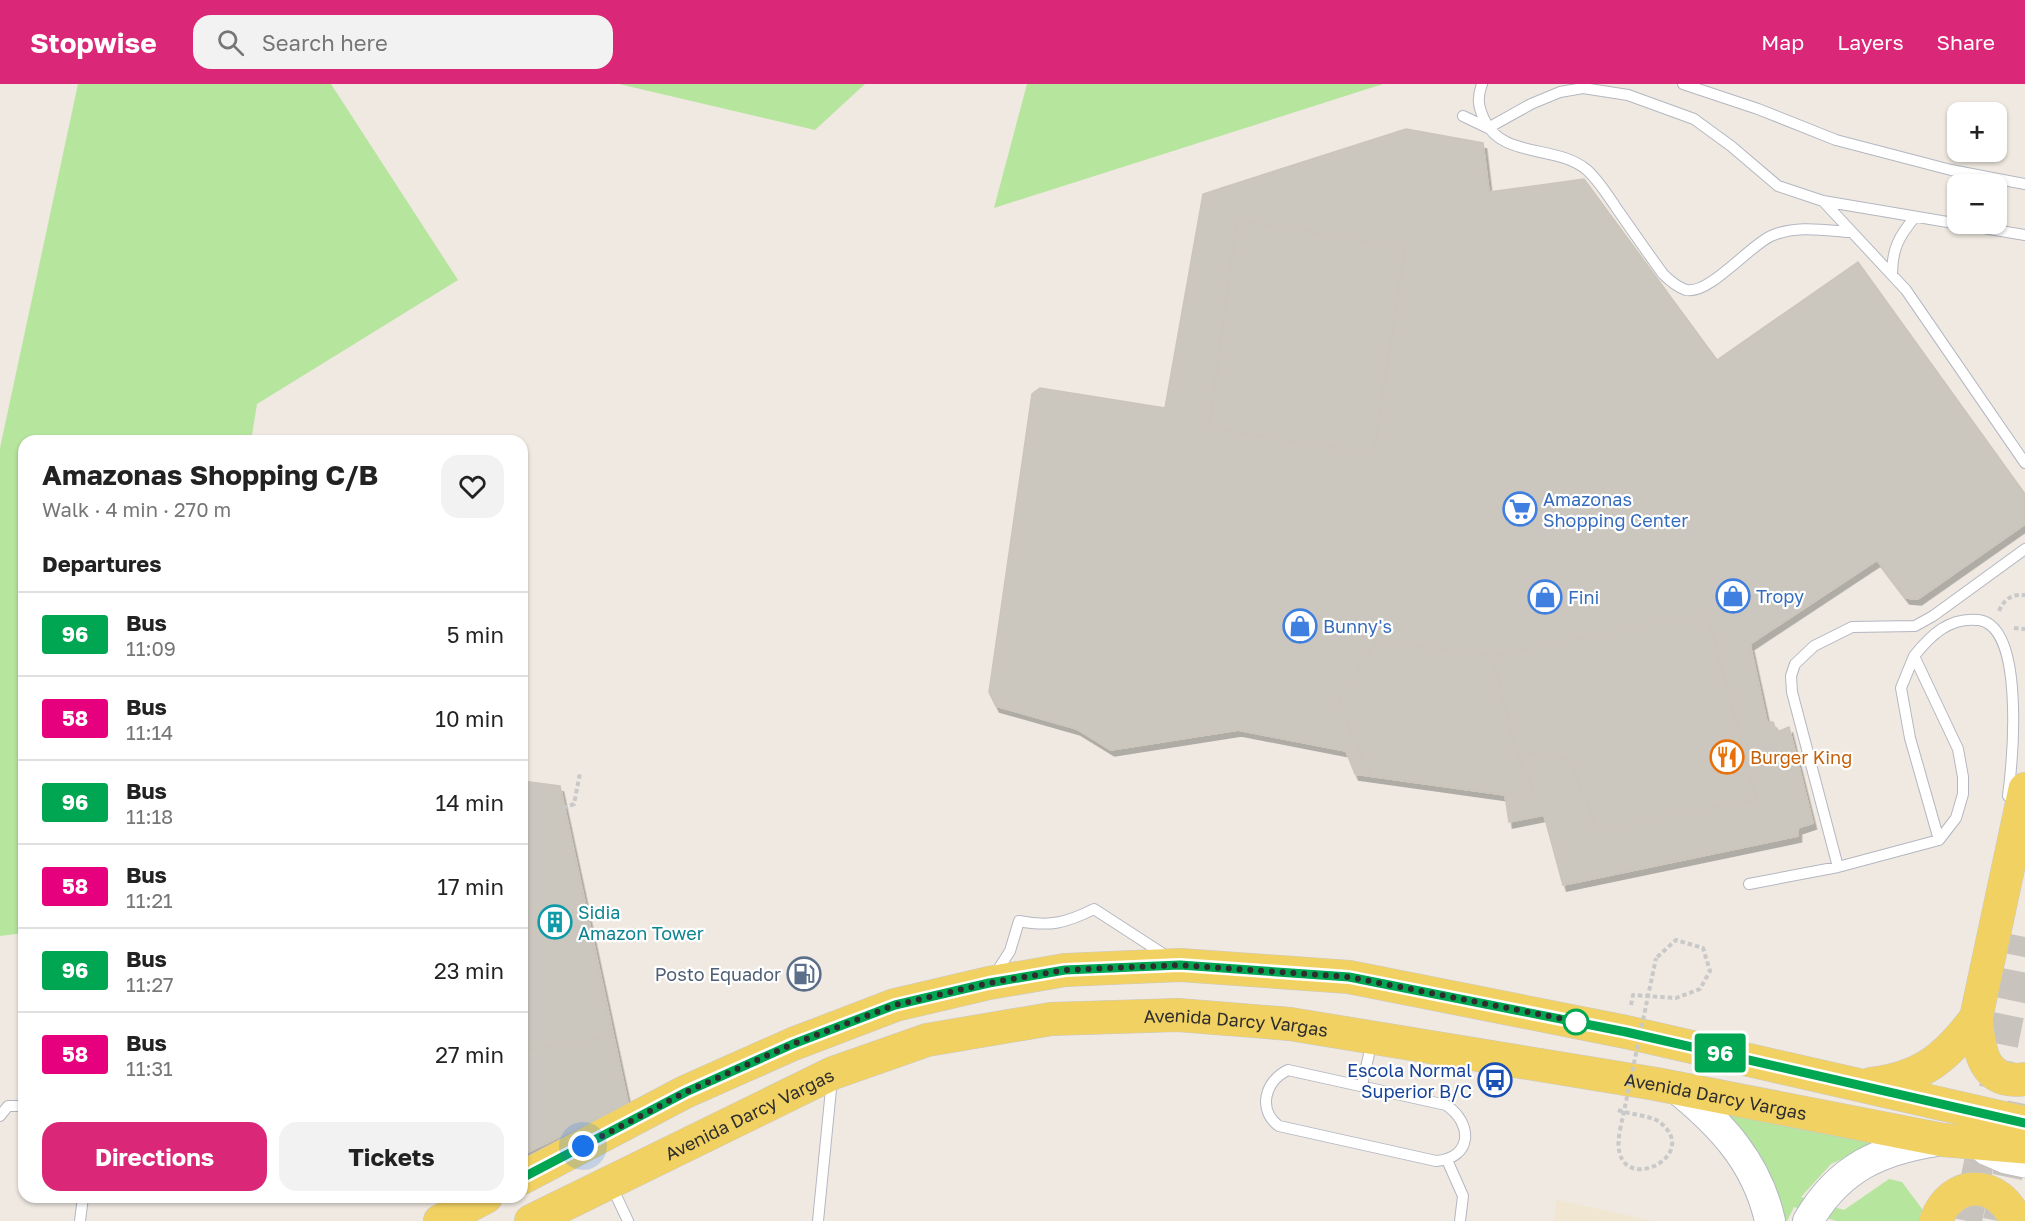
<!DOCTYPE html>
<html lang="en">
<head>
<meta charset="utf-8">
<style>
  body { margin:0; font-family:"Golos Text",sans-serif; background:#f2f2f2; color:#222; height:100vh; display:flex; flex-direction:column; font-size:22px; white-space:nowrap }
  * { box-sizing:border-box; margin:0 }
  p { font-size:20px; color:#767676 }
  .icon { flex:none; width:33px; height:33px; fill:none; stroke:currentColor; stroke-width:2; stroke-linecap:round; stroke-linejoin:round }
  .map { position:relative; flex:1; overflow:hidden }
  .drawer { position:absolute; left:18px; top:351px; width:510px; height:768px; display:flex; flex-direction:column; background:#fff; border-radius:18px; box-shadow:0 2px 4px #0004 }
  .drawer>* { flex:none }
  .badge { padding:0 12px; border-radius:4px; font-size:21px; line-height:39px }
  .controls { position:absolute; left:1947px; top:18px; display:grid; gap:12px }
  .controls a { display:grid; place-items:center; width:60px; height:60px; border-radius:12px; background:#fff; box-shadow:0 2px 4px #0004; font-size:30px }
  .you { position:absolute; width:30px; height:30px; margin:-15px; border:4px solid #fff; border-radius:50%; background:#1a73e8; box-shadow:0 0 0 9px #1a73e833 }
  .map>.badge { position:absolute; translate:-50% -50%; box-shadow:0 0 0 3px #fff }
  h2 { padding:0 24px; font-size:22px; line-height:54px }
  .round { display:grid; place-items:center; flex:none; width:63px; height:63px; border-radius:18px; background:#f2f2f2 }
  .headline { display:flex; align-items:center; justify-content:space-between; height:102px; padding:0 24px }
  h1 { font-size:28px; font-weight:700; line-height:45px }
  .primary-button { display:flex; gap:12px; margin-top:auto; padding:12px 24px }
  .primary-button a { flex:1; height:69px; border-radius:18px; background:#db2777; color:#fff; font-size:24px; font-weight:700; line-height:69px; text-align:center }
  .primary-button a+a { background:#f2f2f2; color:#222 }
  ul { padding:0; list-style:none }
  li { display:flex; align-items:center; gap:18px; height:84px; padding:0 24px; border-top:2px solid #e0e0e0 }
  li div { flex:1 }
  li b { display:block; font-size:22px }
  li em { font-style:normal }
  li .badge { min-width:66px; font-weight:700; text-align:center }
  header { display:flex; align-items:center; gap:36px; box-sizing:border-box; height:84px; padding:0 30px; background:#db2777; color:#fff }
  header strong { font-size:28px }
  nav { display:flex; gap:33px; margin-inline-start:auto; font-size:21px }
  .search { width:420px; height:54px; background:#f2f2f2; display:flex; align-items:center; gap:15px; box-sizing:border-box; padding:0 21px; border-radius:18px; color:#767676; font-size:22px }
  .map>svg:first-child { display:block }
  .education { fill:#f0e6d1 }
  .green { fill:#b6e59e }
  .building { fill:#cbc7bf; stroke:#cbc5ba; stroke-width:1.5; filter:url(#shadow) }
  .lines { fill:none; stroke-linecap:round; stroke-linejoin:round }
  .secondary-tunnel { stroke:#c8c4bd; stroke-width:30; stroke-dasharray:30 15; stroke-linecap:butt }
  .service-casing { stroke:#b4b7c1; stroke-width:12 }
  .tertiary-casing { stroke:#b4b7c1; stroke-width:28 }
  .secondary-casing { stroke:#b4b7c1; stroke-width:32 }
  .primary-casing { stroke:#c9c9c9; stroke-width:34 }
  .path { stroke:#c9c9c9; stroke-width:4; stroke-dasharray:4.5 3; stroke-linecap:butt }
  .service { stroke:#fff; stroke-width:10 }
  .tertiary { stroke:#fff; stroke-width:27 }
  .secondary { stroke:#fff; stroke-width:30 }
  .primary { stroke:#f2d163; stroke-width:33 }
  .path-bridge { stroke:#c9c9c9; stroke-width:4; stroke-dasharray:4.5 3; stroke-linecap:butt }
  .line-casing { stroke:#fff; stroke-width:14 }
  .line { stroke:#00a651; stroke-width:9 }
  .walk { stroke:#2e2e2e; stroke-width:6; stroke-dasharray:0 10.8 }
  .stop-dot { fill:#fff; stroke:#00a651; stroke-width:3 }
  .labels { text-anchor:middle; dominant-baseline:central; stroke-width:4.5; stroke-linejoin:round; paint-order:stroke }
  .shop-label { font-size:18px; fill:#366cbe; stroke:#fff; text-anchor:start }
  .food-label { font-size:18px; fill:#c56008; stroke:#fff; text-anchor:start }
  .culture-label { font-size:18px; fill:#0d838f; stroke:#fff; text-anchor:start }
  .service-label { font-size:18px; fill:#4e5e75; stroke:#fff; text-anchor:end }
  .street-label { font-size:18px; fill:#2e2e2e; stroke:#fff }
  .transit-label { font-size:18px; fill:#164399; stroke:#fff; text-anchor:end }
</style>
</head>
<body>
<header>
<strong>Stopwise</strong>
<div class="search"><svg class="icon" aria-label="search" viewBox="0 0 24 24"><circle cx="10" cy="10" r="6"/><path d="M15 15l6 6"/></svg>Search here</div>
<nav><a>Map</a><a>Layers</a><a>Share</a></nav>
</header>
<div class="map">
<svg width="2025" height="1137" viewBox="0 0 2025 1137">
  <defs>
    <filter id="shadow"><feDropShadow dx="3.5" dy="6" stdDeviation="0" flood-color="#0004"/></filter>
  </defs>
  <rect width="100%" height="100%" fill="#efe9e1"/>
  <path class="education" d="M 1557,1116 L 1558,1116 L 1653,1137 L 1553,1137 Z"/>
  <path class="green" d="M 78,0 L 331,0 L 458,196 L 257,320 L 251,357 L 24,357 L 24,849 L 0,852 L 0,364 Z
    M 619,0 L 865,0 L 815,46 Z
    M 1027,0 L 1383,0 L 994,124 Z
    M 1711,1021 L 1876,1060 L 1831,1080 L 1801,1113 L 1844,1126 L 1889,1095 L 1902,1098 L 1931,1137 L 1836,1137 L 1794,1123 L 1787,1137 L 1777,1137 Z"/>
  <path class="building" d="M 1406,45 L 1483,59 L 1489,108 L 1584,95 L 1717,276 L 1858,178 L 2025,410 L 2025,440 L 1918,515 L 1906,514 L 1877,476 L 1750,560 L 1767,638 L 1773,638 L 1777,648 L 1789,643 L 1813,739 L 1798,744 L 1798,752 L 1563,801 L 1544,731 L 1509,738 L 1505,711 L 1355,690 L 1346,667 L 1238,646 L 1111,666 L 1077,645 L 996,622 L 989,608 L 1032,310 L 1040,304 L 1165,324 L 1203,110 Z
    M 1237,136 L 1405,163 L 1374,370 L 1209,344 Z
    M 1707,529 L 1757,715 L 1598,747 L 1569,675 L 1516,667 L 1492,572 Z
    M 1376,557 L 1492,572 L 1516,667 L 1537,715 L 1370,692 L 1338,617 Z
    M 522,697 L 560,702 L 628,1019 L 522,1071 Z
    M 522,697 L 560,702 L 612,952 L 522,967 Z"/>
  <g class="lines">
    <path class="secondary-tunnel" d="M 1967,1137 L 2025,853
      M 1998,1137 L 2025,1008"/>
    <g class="service-casing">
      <path id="service" d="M 1482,0 C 1477,14 1478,22 1484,35 C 1501,75 1556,60 1587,86 C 1598,96 1607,110 1615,122 C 1631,145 1647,168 1663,190 C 1670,197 1677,203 1686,206 C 1709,211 1749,162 1771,152 C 1796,141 1823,146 1849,148
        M 1683,0 L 1758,25 L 1836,56 L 1951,86 L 2025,100
        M 1463,32 L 1488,44 L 1531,20 L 1560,8 L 1583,4 L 1628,11 L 1694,35 L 1731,62 L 1778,102 L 1823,117 L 2025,151
        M 1823,117 L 1906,206 L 2025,379
        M 1892,190 C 1892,165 1899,152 1915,133
        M 1914,572 L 1901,604 L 1910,654 L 1939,756
        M 1838,783 L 1792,608 L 1791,592 L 1795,580 L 1814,562 L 1852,543 L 1915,542 L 1933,532 L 2025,465
        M 1749,800 L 1838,783 L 1939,756 L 1956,734 L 1963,710 L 1963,693 L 1958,665 L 1914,572 C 1931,551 1949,533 1978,536 C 2025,541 2013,673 2008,712
        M 994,892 L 1010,867 L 1019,837 C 1050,843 1066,839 1094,825 L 1168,873
        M 1288,986 L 1446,1021 C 1473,1039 1473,1074 1436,1077 L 1279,1042 C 1257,1026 1265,997 1288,986 Z
        M 1362,1001 L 1372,957
        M 0,1032 L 8,1022 L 24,1022
        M 1447,1076 L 1463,1112 L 1460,1137
        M 611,1101 L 628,1137
        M 80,1137 L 83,1113
        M 818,1137 L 832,995"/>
    </g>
    <g class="tertiary-casing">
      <path id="tertiary" d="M 1985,1067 L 2006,1076 L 2025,1080"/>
    </g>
    <g class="secondary-casing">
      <path id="secondary" d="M 1675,1003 C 1721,1040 1757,1078 1770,1137
        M 1808,1137 C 1839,1084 1879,1066 1937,1057"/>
    </g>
    <g class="primary-casing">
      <g id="primary">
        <path d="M 2025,705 L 1976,934 C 1979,965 1982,1001 2025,995"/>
        <path d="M 1871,1000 C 1922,994 1946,974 1976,934"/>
        <path d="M 522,1094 L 685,1008 L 793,960 L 895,921 L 989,899 L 1065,886 L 1180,881 L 1349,893 L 1626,948 L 2025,1039"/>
        <path d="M 440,1137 L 486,1113"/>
        <path id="s1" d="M 531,1137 L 833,989 L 927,956 L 1051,935 L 1178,931 L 1290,940 L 1656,1000 L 1943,1056 L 2025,1063"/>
        <path d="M 1936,1137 C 1951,1094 2000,1095 2016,1137"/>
      </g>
    </g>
    <path class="path" d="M 1999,527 C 2004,515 2012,510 2025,511
      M 2014,544 L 2025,545
      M 563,724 L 574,720 L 580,689
      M 1631,921 L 1633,911 L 1676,914 L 1700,905 L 1710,887 L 1703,864 L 1676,856 L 1656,874
      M 1618,1026 C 1629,1030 1650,1032 1658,1037 C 1709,1073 1605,1120 1620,1046"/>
    <use href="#service" class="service"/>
    <use href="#tertiary" class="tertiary"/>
    <use href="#secondary" class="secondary"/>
    <use href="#primary" class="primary"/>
    <path class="path-bridge" d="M 1620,1046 L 1656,874"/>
  </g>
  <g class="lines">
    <g class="line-casing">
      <path id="line" d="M 522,1094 L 686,1008 L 793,960 L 895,921 L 989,899 L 1065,886 L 1180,881 L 1349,893 L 1626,948 L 2025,1039"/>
    </g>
    <use href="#line" class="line"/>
    <path class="walk" d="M 583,1062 L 686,1008 L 793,960 L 895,921 L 989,899 L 1065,886 L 1180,881 L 1349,893 L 1584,939 L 1576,938"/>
  </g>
  <defs>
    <g id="supermarket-ring" transform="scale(1.725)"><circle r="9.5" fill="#fff" stroke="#3f7fe0" stroke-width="1.5"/><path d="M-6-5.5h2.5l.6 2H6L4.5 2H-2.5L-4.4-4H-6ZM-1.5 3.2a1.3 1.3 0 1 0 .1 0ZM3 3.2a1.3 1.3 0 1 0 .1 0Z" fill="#3f7fe0"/></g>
    <g id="shop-ring" transform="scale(1.725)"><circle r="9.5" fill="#fff" stroke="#3f7fe0" stroke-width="1.5"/><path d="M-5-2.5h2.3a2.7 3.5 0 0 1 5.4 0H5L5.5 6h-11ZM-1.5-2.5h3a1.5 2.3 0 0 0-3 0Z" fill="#3f7fe0"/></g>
    <g id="restaurant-ring" transform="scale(1.725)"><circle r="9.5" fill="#fff" stroke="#e8710a" stroke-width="1.5"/><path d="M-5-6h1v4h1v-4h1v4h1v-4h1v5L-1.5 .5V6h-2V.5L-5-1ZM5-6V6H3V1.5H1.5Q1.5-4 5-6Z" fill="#e8710a"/></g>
    <g id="building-ring" transform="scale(1.725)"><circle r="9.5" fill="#fff" stroke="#0f9aa8" stroke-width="1.5"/><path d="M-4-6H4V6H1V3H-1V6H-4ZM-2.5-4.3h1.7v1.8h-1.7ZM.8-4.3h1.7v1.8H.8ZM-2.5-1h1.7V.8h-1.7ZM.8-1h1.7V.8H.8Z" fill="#0f9aa8"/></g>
    <g id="fuel-ring" transform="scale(1.725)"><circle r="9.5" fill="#fff" stroke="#5c6f8a" stroke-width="1.5"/><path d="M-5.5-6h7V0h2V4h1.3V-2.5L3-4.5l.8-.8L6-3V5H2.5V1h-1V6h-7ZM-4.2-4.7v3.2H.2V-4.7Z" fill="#5c6f8a"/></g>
    <g id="bus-ring" transform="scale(1.725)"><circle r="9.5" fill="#fff" stroke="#1a4fb4" stroke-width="1.5"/><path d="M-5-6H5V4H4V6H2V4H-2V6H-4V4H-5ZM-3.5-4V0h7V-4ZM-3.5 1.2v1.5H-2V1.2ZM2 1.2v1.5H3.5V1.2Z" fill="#1a4fb4"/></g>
  </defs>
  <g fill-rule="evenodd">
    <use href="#supermarket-ring" x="1520" y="425"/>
    <use href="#shop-ring" x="1733" y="512"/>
    <use href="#shop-ring" x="1545" y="513"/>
    <use href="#shop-ring" x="1300" y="542"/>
    <use href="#restaurant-ring" x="1727" y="673"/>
    <use href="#building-ring" x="555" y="838"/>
    <use href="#fuel-ring" x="804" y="890"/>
    <use href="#bus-ring" x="1495" y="996"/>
  </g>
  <circle class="stop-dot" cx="1576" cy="938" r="12"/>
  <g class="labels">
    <g class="shop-label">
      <text x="1543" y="415">Amazonas<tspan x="1543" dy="21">Shopping Center</tspan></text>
      <text x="1756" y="512">Tropy</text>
      <text x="1568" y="513">Fini</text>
      <text x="1323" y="542">Bunny's</text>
    </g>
    <g class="food-label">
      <text x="1750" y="673">Burger King</text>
    </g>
    <g class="culture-label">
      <text x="578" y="828">Sidia<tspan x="578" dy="21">Amazon Tower</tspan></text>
    </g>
    <g class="service-label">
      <text x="781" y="890">Posto Equador</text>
    </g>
    <g class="street-label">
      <text stroke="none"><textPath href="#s1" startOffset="747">Avenida Darcy Vargas</textPath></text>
      <text stroke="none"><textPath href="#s1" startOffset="1233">Avenida Darcy Vargas</textPath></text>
      <text stroke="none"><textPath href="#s1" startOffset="243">Avenida Darcy Vargas</textPath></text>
    </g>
    <g class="transit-label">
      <text x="1472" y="986">Escola Normal<tspan x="1472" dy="21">Superior B/C</tspan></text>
    </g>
  </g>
</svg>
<div class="controls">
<a>+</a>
<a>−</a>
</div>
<div class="you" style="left:583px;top:1062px"></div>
<b class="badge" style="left:1720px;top:969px;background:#00a651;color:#fff">96</b>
<section class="drawer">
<div class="headline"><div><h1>Amazonas Shopping C/B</h1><p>Walk · 4 min · 270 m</p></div><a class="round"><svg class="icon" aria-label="heart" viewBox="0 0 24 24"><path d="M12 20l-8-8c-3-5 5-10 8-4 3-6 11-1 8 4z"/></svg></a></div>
<h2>Departures</h2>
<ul>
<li><span class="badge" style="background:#00a651;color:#fff">96</span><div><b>Bus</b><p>11:09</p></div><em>5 min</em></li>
<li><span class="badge" style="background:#e6007e;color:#fff">58</span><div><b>Bus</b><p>11:14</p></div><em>10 min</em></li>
<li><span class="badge" style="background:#00a651;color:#fff">96</span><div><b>Bus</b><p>11:18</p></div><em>14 min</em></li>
<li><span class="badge" style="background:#e6007e;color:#fff">58</span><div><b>Bus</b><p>11:21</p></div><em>17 min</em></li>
<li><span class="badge" style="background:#00a651;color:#fff">96</span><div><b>Bus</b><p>11:27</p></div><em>23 min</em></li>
<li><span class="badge" style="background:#e6007e;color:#fff">58</span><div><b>Bus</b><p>11:31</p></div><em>27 min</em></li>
</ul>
<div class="primary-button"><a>Directions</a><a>Tickets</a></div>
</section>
</div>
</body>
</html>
